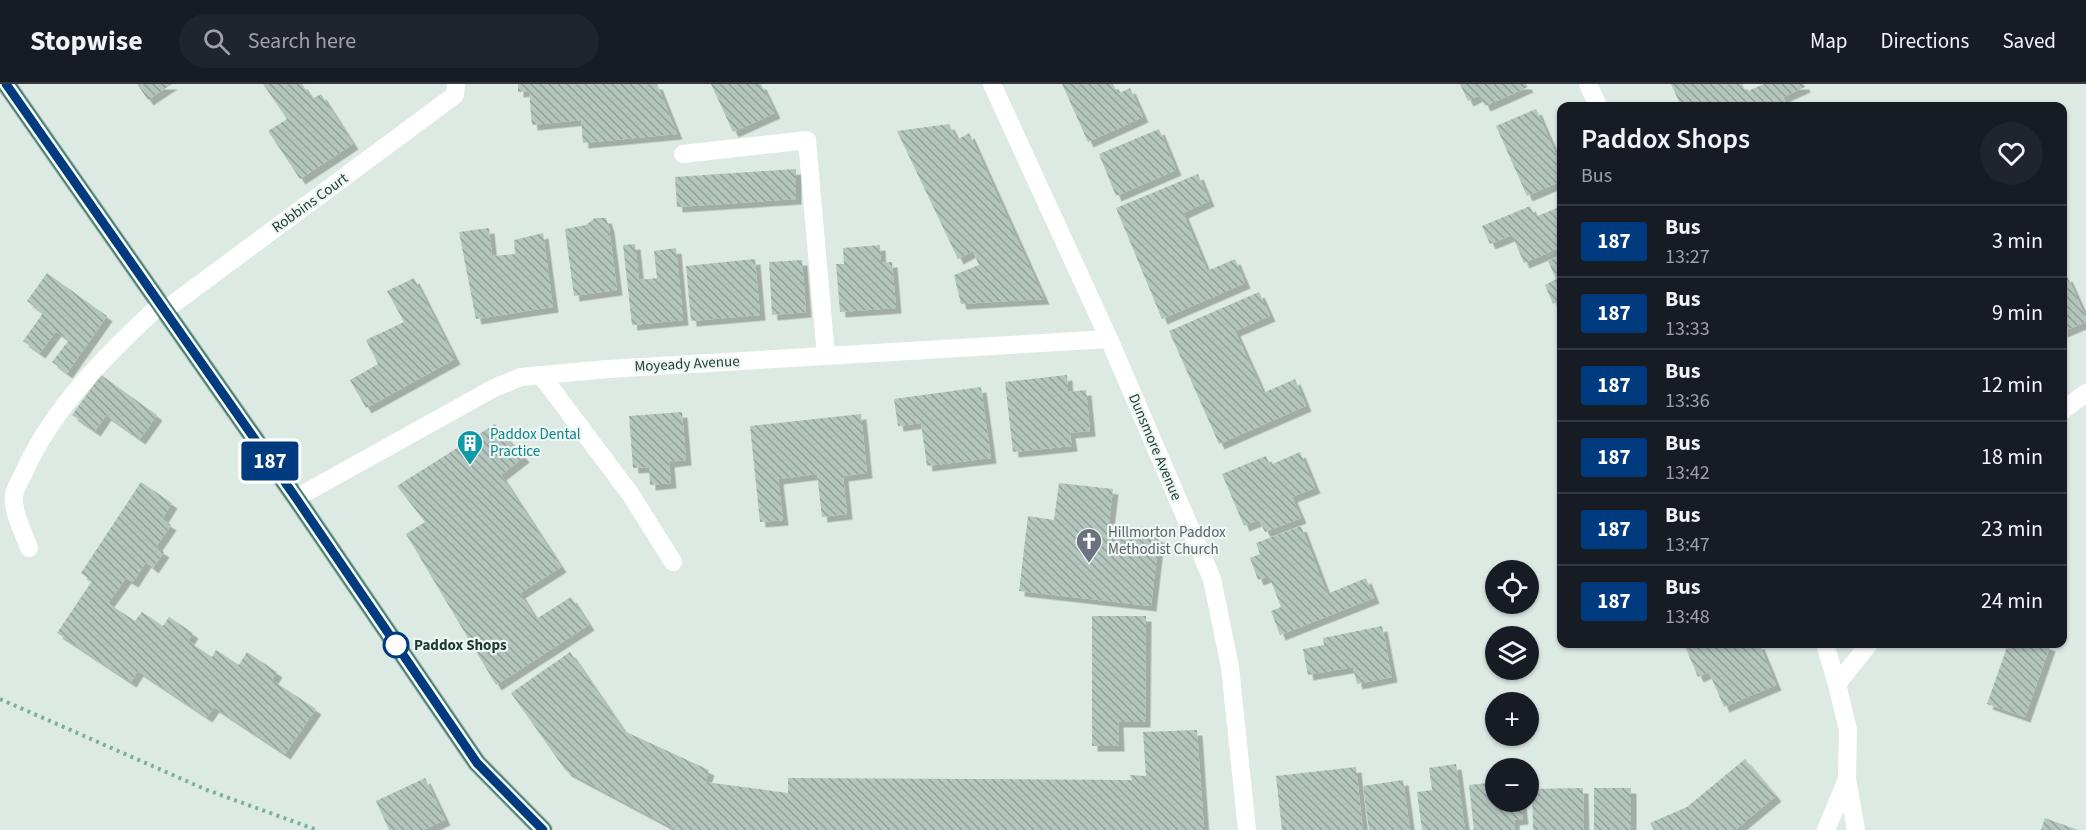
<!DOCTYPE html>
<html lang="en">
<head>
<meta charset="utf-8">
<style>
  body { margin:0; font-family:"Source Sans 3",sans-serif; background:#20242c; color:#f1f3f6; height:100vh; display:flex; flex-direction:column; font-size:22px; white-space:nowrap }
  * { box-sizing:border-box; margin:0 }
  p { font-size:20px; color:#9ea1a6 }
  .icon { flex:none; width:33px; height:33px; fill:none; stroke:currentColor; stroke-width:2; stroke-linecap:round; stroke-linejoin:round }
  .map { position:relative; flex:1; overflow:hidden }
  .sheet { position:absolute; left:1557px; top:18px; width:510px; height:546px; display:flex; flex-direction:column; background:#171b24; border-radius:12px; box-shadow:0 2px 4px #0004 }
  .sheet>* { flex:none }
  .badge { padding:0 12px; border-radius:4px; font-size:21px; line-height:39px }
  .buttons { position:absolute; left:1485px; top:476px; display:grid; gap:12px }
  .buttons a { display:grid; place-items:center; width:54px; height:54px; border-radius:50%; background:#171b24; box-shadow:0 2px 4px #0004; font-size:30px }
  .map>.badge { position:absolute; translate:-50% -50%; box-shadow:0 0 0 3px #fff }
  .round { display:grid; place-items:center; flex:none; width:63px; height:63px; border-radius:32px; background:#20242c }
  .head { display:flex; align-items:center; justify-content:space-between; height:102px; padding:0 24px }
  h1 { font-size:28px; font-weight:600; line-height:45px }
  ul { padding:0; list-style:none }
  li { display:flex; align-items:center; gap:18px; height:72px; padding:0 24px; border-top:2px solid #363941 }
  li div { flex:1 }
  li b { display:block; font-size:22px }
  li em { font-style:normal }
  li .badge { min-width:66px; font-weight:700; text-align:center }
  header { display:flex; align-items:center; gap:36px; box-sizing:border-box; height:84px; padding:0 30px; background:#171b24; border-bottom:2px solid #363941 }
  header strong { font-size:28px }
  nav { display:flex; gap:33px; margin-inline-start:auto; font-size:21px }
  .search { width:420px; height:54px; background:#20242c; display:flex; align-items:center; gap:15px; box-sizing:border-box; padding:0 21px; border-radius:33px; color:#9ea1a6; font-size:22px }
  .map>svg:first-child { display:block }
  .building { fill:url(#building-back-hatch); filter:url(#shadow) }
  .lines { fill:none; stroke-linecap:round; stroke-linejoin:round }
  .trunk-casing { stroke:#bcc4c2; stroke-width:20 }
  .path { stroke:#7caf9f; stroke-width:4; stroke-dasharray:3 4.5; stroke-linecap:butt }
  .service { stroke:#fff; stroke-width:18 }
  .minor { stroke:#fff; stroke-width:18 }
  .trunk { stroke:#448575; stroke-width:18 }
  .line-casing { stroke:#fff; stroke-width:14 }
  .line { stroke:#003b80; stroke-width:9 }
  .stop-dot { fill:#fff; stroke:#003b80; stroke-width:3 }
  .labels { text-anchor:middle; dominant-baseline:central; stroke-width:4.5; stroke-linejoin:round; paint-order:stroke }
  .street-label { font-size:15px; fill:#1e3a32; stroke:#eef7f2 }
  .culture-label { font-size:15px; fill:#0d838f; stroke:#eef7f2; text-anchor:start }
  .worship-label { font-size:15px; fill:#5b616d; stroke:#eef7f2; text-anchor:start }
  .stop-label { font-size:15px; font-weight:bold; fill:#1e3a32; stroke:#eef7f2; text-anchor:start }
</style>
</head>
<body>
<header>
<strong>Stopwise</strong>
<div class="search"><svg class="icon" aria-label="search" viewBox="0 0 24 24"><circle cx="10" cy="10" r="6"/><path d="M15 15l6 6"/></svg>Search here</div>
<nav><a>Map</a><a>Directions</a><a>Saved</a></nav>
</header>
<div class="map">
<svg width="2086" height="746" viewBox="0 0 2086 746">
  <defs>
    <pattern id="building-back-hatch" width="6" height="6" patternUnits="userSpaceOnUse" patternTransform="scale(1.5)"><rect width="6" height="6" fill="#b3c5bd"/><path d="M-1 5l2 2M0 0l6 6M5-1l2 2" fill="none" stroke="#91a19a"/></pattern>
    <filter id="shadow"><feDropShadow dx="5.5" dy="5.5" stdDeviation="0" flood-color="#0004"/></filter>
  </defs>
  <rect width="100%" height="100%" fill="#ddeae4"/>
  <path class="building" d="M 137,0 L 172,0 L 148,16 Z
    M 263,0 L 302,0 L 312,15 L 321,10 L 353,60 L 300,95 L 268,47 L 287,35 Z
    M 518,0 L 657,0 L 677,50 L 583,59 L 581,36 L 532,41 L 529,7 L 518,8 Z
    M 711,0 L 761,0 L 775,29 L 733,48 Z
    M 1062,0 L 1113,0 L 1118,10 L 1130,4 L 1143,33 L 1088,58 Z
    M 1460,0 L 1526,0 L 1528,3 L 1485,22 L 1480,11 L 1468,17 Z
    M 1671,0 L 1742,0 L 1746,8 L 1764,0 L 1804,0 L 1805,3 L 1783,13 L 1788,22 L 1681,22 Z
    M 1536,25 L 1562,84 L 1562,97 L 1527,112 L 1496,42 Z
    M 949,40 L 957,56 L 969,49 L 1044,215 L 961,220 L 954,191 L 979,181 L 973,167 L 958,175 L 897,47 Z
    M 1159,45 L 1176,86 L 1116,112 L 1099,70 Z
    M 796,85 L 796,115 L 677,123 L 675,93 Z
    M 1198,90 L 1209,117 L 1183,129 L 1207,187 L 1235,175 L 1245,199 L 1162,235 L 1116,124 Z
    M 1530,122 L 1535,133 L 1562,122 L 1562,163 L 1524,179 L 1512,151 L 1490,160 L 1482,142 Z
    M 595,134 L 606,134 L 609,143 L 617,206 L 574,212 L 565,145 L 586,141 Z
    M 489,144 L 492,172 L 515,170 L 514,156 L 543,149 L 553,223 L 476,235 L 459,148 Z
    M 635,160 L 639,196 L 657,194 L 654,167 L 676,164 L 683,236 L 632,241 L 623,161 Z
    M 880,161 L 881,179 L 892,178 L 896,224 L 840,228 L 836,180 L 844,180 L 843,164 Z
    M 1562,171 L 1562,216 L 1553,220 L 1545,201 L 1556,195 L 1548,177 Z
    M 755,175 L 760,231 L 691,237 L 686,182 Z
    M 802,176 L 806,228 L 772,231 L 769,178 Z
    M 47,189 L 107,232 L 67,289 L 52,278 L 69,256 L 56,247 L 40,269 L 23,257 L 43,229 L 27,217 Z
    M 2067,192 L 2086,234 L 2086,238 L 2062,248 L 2062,194 Z
    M 414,194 L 455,275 L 366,324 L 350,296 L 378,280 L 366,256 L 404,238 L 387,207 Z
    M 1259,208 L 1270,232 L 1235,247 L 1263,309 L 1295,295 L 1306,322 L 1219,360 L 1169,247 Z
    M 101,291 L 157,331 L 140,355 L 106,331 L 95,347 L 72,331 Z
    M 1067,291 L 1068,308 L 1086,306 L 1090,347 L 1070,349 L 1072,362 L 1013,368 L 1005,298 Z
    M 981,303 L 991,374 L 927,382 L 921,339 L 898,342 L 894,315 Z
    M 682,328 L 686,376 L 669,378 L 671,399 L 650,401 L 649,383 L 633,384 L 629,332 Z
    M 861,330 L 867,389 L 843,392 L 847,430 L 822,433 L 817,390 L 778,395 L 783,436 L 760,438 L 750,342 Z
    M 495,340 L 524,373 L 501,391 L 561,483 L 520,509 L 536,535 L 571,513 L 589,541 L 496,601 L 406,450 L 425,438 L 397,402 Z
    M 1300,368 L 1315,404 L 1292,413 L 1301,434 L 1265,448 L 1259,436 L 1244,442 L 1222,390 L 1266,372 L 1270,381 Z
    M 141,398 L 172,419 L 162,435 L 171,441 L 156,463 L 164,468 L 153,484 L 146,478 L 133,498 L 126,494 L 108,519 L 135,537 L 142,528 L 163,542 L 169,533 L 193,549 L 188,557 L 212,573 L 216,566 L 239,581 L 247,568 L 277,588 L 272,596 L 316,625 L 285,670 L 214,623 L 207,633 L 138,587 L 131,598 L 57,549 L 92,497 L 81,489 Z
    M 1059,399 L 1113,405 L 1108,447 L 1159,453 L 1151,522 L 1019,507 L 1028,432 L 1054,436 Z
    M 1301,442 L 1327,510 L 1366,494 L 1374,514 L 1280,551 L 1271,527 L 1281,523 L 1269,492 L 1258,496 L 1250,474 L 1260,470 L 1256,459 Z
    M 1092,532 L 1146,532 L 1145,638 L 1118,638 L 1119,662 L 1092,662 Z
    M 1382,542 L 1392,593 L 1357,600 L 1353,583 L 1308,591 L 1303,565 L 1324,561 L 1323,554 Z
    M 1684,560 L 1759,560 L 1776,601 L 1724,623 L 1709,588 L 1698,593 Z
    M 2008,560 L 2044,560 L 2050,562 L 2025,633 L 1987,620 Z
    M 570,568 L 624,647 L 709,686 L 705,698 L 788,709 L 788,694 L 1132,696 L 1130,691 L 1146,692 L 1143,648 L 1197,646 L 1204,746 L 677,746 L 566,687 L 511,609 Z
    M 1745,675 L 1776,712 L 1735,746 L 1654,746 L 1650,739 L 1687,723 Z
    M 1456,680 L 1465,746 L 1422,746 L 1417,708 L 1432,706 L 1429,684 Z
    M 1356,683 L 1363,746 L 1282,746 L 1276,692 Z
    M 425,694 L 445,736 L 423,746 L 389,746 L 376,717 Z
    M 1403,696 L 1410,746 L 1369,746 L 1363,702 Z
    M 1496,698 L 1496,717 L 1521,717 L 1523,735 L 1514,736 L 1515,746 L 1474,746 L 1469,701 Z
    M 1583,704 L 1584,746 L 1533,746 L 1532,705 Z
    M 1594,704 L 1631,704 L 1631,746 L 1594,746 Z
    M 2045,734 L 2078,746 L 2041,746 Z"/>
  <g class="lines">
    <g class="trunk-casing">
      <path id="trunk" d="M 6,0 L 296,414 L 477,679 L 543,746"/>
    </g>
    <path class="path" d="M 0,615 L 207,706 L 317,746"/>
    <path class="service" d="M 683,70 L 807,56 L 826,272
      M 541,291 L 631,411 L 673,478
      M 29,464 C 24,449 12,428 14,411 C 15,403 22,394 25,386 C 54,322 110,267 161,220"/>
    <path class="minor" d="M 992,0 L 1109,255 L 1212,495 L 1230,583 L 1247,746
      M 1588,0 L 1598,22
      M 165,226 L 455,11 L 456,0
      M 2062,327 L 2086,309
      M 296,414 L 494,304 L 521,293 L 608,285 L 1109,255
      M 1825,560 L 1837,600 L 1848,646 L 1847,695 L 1856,746
      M 1837,600 L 1869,560
      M 1826,746 L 1846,698"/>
    <use href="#trunk" class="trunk"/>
  </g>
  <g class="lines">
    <g class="line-casing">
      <path id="line" d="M 6,0 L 296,414 L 477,679 L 543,746"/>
    </g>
    <use href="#line" class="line"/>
  </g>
  <defs>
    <g id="building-pin" transform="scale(1.35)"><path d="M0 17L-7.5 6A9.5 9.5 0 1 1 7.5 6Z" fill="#0f9aa8" stroke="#eef7f2"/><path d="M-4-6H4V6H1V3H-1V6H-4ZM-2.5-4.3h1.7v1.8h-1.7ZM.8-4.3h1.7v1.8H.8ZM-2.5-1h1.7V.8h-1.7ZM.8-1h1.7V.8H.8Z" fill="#fff"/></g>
    <g id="church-pin" transform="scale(1.35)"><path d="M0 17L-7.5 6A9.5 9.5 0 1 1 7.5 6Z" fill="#6b7280" stroke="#eef7f2"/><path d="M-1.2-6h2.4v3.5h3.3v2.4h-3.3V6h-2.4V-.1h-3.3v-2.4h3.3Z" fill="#fff"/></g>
  </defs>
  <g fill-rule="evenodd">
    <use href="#building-pin" x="470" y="359"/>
    <use href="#church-pin" x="1089" y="457"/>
  </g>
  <circle class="stop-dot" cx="396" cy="561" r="12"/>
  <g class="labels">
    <g class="street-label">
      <text transform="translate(310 119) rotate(-36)">Robbins Court</text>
      <text transform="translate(687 280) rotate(-3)">Moyeady Avenue</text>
      <text transform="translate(1155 363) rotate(67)">Dunsmore Avenue</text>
    </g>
    <g class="culture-label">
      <text x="490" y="350">Paddox Dental<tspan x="490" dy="17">Practice</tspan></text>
    </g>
    <g class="worship-label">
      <text x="1108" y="448">Hillmorton Paddox<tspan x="1108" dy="17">Methodist Church</tspan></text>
    </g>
    <g class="stop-label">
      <text x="414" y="561">Paddox Shops</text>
    </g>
  </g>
</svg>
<div class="buttons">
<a><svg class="icon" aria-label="locate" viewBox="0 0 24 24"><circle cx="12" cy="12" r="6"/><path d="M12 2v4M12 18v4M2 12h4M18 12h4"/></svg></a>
<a><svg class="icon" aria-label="layers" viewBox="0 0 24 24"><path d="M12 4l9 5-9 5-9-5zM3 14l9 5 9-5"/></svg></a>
<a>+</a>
<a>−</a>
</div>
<b class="badge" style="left:270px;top:377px;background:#003b80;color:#fff">187</b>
<section class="sheet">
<div class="head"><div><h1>Paddox Shops</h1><p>Bus</p></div><a class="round"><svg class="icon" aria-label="heart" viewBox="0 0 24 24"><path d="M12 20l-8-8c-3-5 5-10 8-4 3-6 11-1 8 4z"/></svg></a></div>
<ul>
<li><span class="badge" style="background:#003b80;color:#fff">187</span><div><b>Bus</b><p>13:27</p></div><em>3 min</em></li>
<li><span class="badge" style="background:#003b80;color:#fff">187</span><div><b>Bus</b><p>13:33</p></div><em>9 min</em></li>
<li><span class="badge" style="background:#003b80;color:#fff">187</span><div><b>Bus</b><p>13:36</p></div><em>12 min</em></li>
<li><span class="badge" style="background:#003b80;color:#fff">187</span><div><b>Bus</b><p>13:42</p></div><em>18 min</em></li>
<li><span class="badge" style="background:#003b80;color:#fff">187</span><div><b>Bus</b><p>13:47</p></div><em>23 min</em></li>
<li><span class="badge" style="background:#003b80;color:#fff">187</span><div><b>Bus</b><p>13:48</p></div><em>24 min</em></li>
</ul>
</section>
</div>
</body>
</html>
